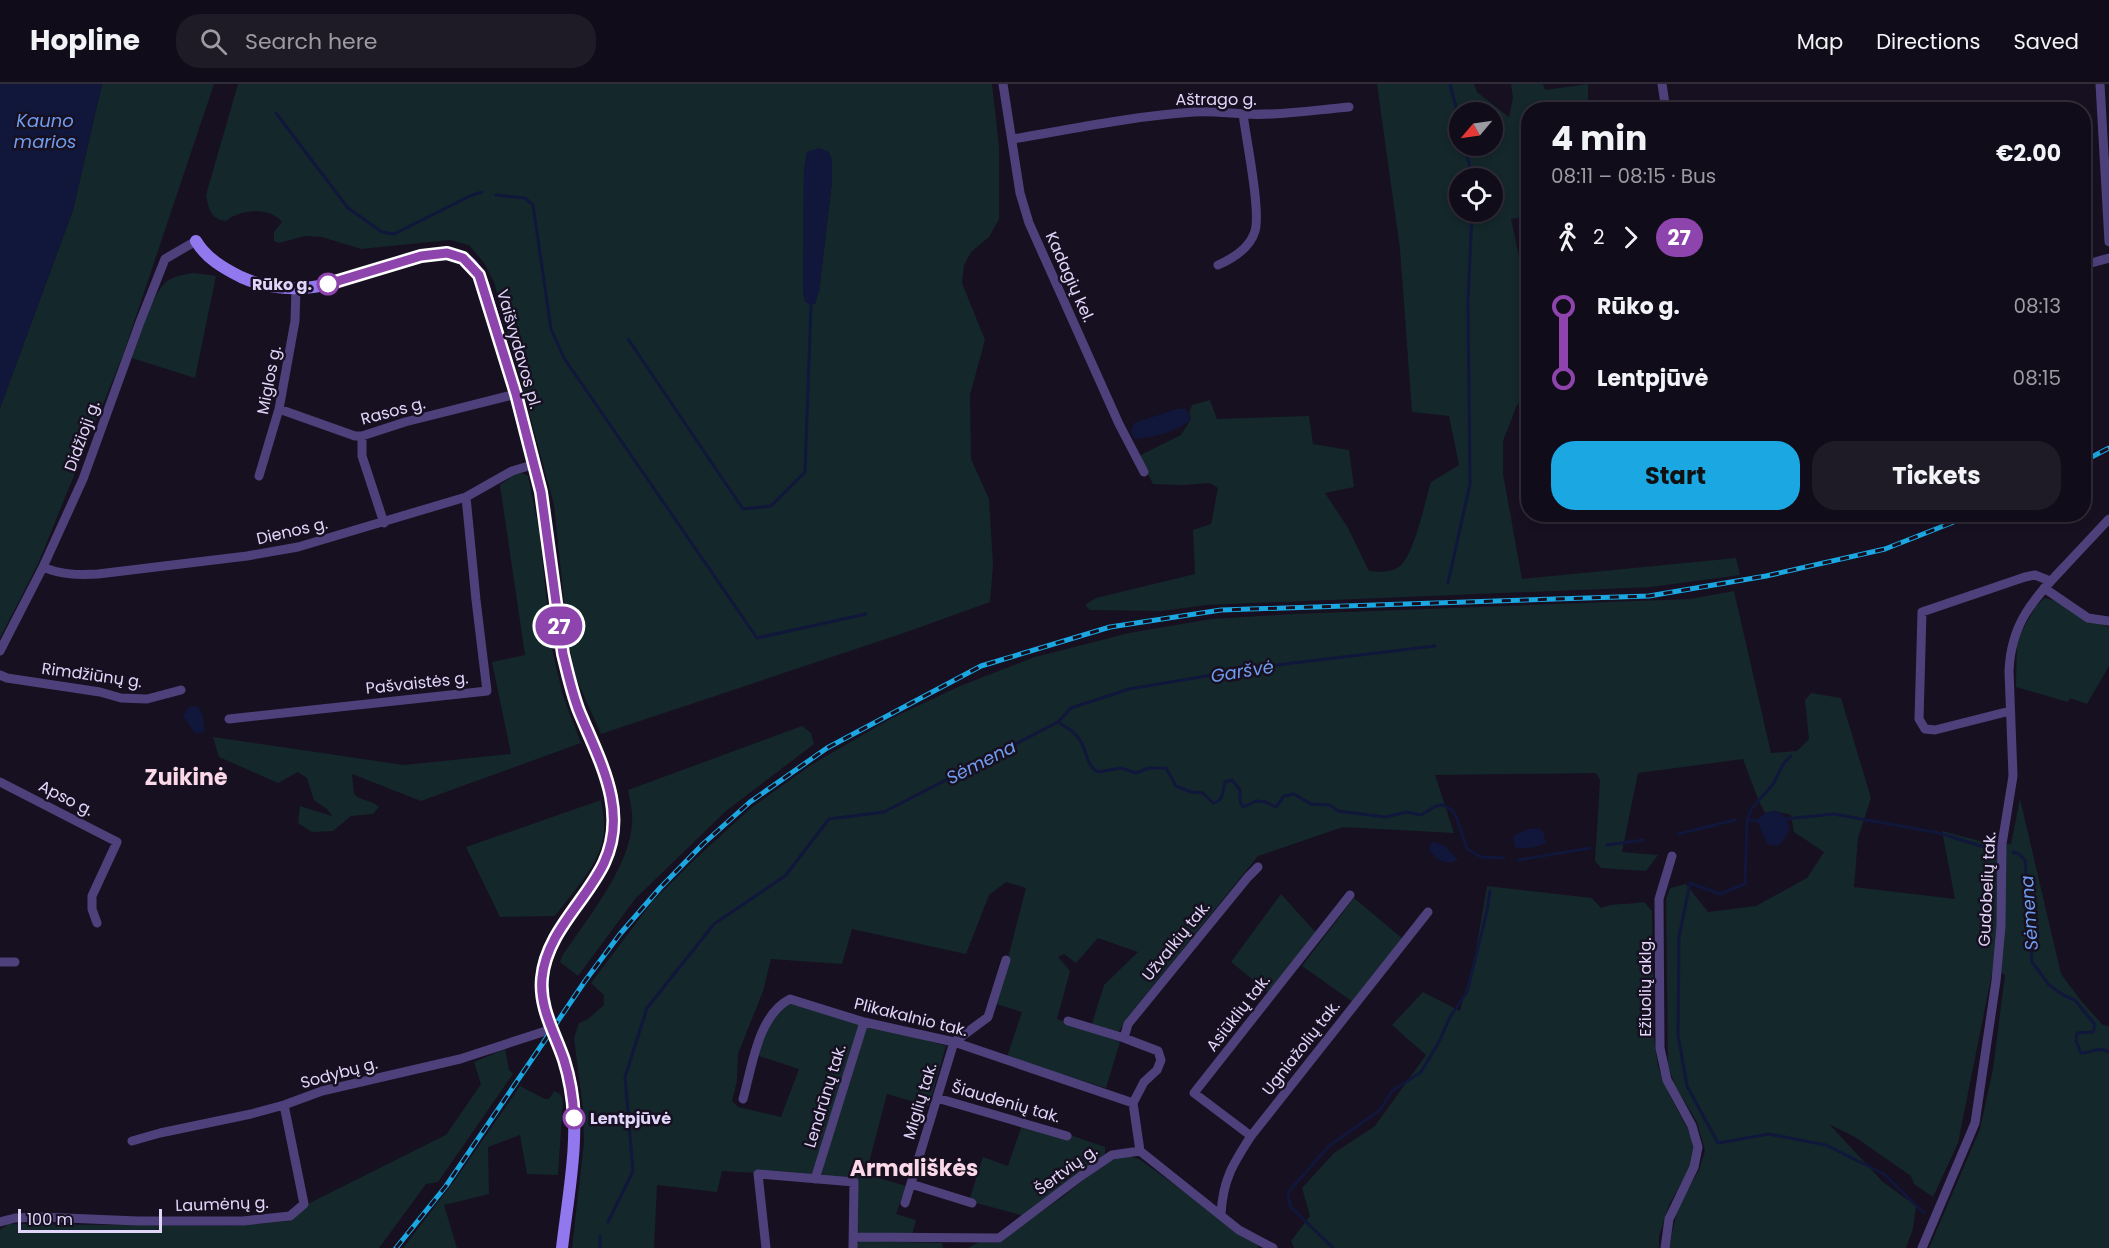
<!DOCTYPE html>
<html lang="en">
<head>
<meta charset="utf-8">
<style>
  body { margin:0; font-family:Poppins,sans-serif; background:#1e1a26; color:#f1f3f6; height:100vh; display:flex; flex-direction:column; font-size:22px; white-space:nowrap }
  * { box-sizing:border-box; margin:0 }
  p { font-size:20px; color:#9c9ba2 }
  .icon { flex:none; width:33px; height:33px; fill:none; stroke:currentColor; stroke-width:2; stroke-linecap:round; stroke-linejoin:round }
  .map { position:relative; flex:1; overflow:hidden }
  .panel { position:absolute; left:1521px; top:18px; width:570px; height:420px; display:flex; flex-direction:column; background:#110c19; border-radius:24px; box-shadow:0 3px 9px #0003,0 0 0 2px #302c38 }
  .panel>* { flex:none }
  .badge { padding:0 12px; border-radius:20px; font-size:21px; line-height:39px }
  .needle { width:39px; rotate:241deg }
  .tools { position:absolute; left:1449px; top:18px; display:grid; gap:12px }
  .tools a { display:grid; place-items:center; width:54px; height:54px; border-radius:50%; background:#110c19; box-shadow:0 3px 9px #0003,0 0 0 2px #302c38; font-size:30px }
  .scale { position:absolute; left:18px; bottom:15px; width:144px; box-sizing:border-box; padding-left:6px; border:3px solid #e1d6fa; border-top:0; font-size:16px; line-height:21px; white-space:nowrap; color:#e1d6fa; -webkit-text-stroke:4px #171021; paint-order:stroke }
  .map>.badge { position:absolute; translate:-50% -50%; box-shadow:0 0 0 3px #fff }
  .legs { display:flex; align-items:center; gap:9px; height:66px; padding:0 30px; font-size:20px }
  .legs p { margin-inline-start:auto }
  .overview { display:flex; align-items:center; justify-content:space-between; height:102px; padding:0 30px }
  h1 { font-size:33px; font-weight:700; line-height:45px }
  .action { display:flex; gap:12px; margin-top:auto; padding:12px 30px }
  .action a { flex:1; height:69px; border-radius:24px; background:#1ba7e1; color:#111; font-size:24px; font-weight:700; line-height:69px; text-align:center }
  .action a+a { background:#1e1a26; color:#f1f3f6 }
  ul { padding:0 30px; list-style:none }
  li { display:flex; align-items:center; gap:21px; height:72px; font-size:22px }
  li i { display:grid; place-items:center; width:9px; height:100%; margin:0 8px; background:currentColor }
  li i::after { content:''; width:15px; height:15px; margin:-8px; border:4px solid; border-radius:50%; background:#110c19 }
  li p { margin-inline-start:auto }
  li:first-child i { background:linear-gradient(#0000 50%,currentColor 0) }
  li:last-child i { background:linear-gradient(currentColor 50%,#0000 0) }
  header { display:flex; align-items:center; gap:36px; box-sizing:border-box; height:84px; padding:0 30px; background:#110c19; border-bottom:2px solid #302c38 }
  header strong { font-size:28px }
  nav { display:flex; gap:33px; margin-inline-start:auto; font-size:21px }
  .search { width:420px; height:54px; background:#1e1a26; display:flex; align-items:center; gap:15px; box-sizing:border-box; padding:0 21px; border-radius:24px; color:#9c9ba2; font-size:22px }
  .map>svg:first-child { display:block }
  .green { fill:#14272b; fill-rule:evenodd }
  .water { fill:#10173b }
  .lines { fill:none; stroke-linecap:round; stroke-linejoin:round }
  .stream { stroke:#10173b; stroke-width:3 }
  .street { stroke:#4e417b; stroke-width:9 }
  .secondary { stroke:#9278ef; stroke-width:12 }
  .rail-casing { stroke:#1ba7e1; stroke-width:5 }
  .rail { stroke:#171021; stroke-width:3; stroke-dasharray:9; stroke-linecap:butt }
  .line-1-casing { stroke:#fff; stroke-width:14 }
  .line-1 { stroke:#8e44ad; stroke-width:9 }
  .stop-1-dot { fill:#fff; stroke:#8e44ad; stroke-width:3 }
  .labels { text-anchor:middle; dominant-baseline:central; stroke-width:5; stroke-linejoin:round; paint-order:stroke }
  .street-label { font-size:16px; fill:#e1d6fa; stroke:#171021 }
  .stop-label { font-size:16px; font-weight:bold; fill:#e1d6fa; stroke:#171021; text-anchor:end }
  .water-label { font-size:18px; font-style:italic; fill:#709cee; stroke:#171021 }
  .district-label { font-size:22px; font-weight:bold; fill:#fad8e7; stroke:#171021 }
</style>
</head>
<body>
<header>
<strong>Hopline</strong>
<div class="search"><svg class="icon" aria-label="search" viewBox="0 0 24 24"><circle cx="10" cy="10" r="6"/><path d="M15 15l6 6"/></svg>Search here</div>
<nav><a>Map</a><a>Directions</a><a>Saved</a></nav>
</header>
<div class="map">
<svg width="2109" height="1164" viewBox="0 0 2109 1164">
  <rect width="100%" height="100%" fill="#171021"/>
  <path class="green" d="M 102,0 L 214,0 L 123,271 L 38,480 L 0,554 L 0,324 L 73,126 Z
    M 238,0 L 992,0 L 999,63 L 999,135 L 989,153 L 971,168 L 964,181 L 962,199 L 985,256 L 970,311 L 971,375 L 989,415 L 993,481 L 990,518 L 901,550 L 601,650 L 576,594 L 568,555 L 554,421 L 494,198 L 485,180 L 469,161 L 450,156 L 361,165 L 322,153 L 305,152 L 279,159 L 274,157 L 274,148 L 282,138 C 269,122 241,125 226,137 C 210,135 209,125 206,111 ZM 807,68 L 832,76 L 832,97 L 819,208 L 803,208 L 804,87 Z
    M 1377,0 L 1474,0 L 1477,8 L 1509,33 L 1513,14 L 1511,0 L 1543,0 L 1545,6 L 1588,0 L 1588,25 L 1528,26 L 1528,132 L 1511,135 L 1528,215 L 1528,313 L 1517,321 L 1503,357 L 1503,390 L 1522,495 L 1736,474 L 1740,491 L 1651,503 L 1207,521 L 1162,527 L 1090,526 L 1085,521 L 1096,514 L 1195,490 L 1193,446 L 1211,440 L 1218,404 L 1210,399 L 1182,401 L 1153,400 L 1139,372 L 1181,351 L 1191,335 L 1189,329 L 1192,321 L 1210,316 L 1217,335 L 1309,332 L 1313,360 L 1349,366 L 1354,403 L 1325,409 L 1348,444 L 1369,487 C 1379,488 1392,489 1400,482 C 1415,469 1425,417 1431,398 L 1459,381 L 1449,332 L 1412,328 L 1400,165 ZM 1460,28 L 1492,28 L 1492,62 L 1460,62 ZM 1460,94 L 1492,94 L 1492,128 L 1460,128 Z
    M 194,189 L 216,192 L 195,294 L 132,274 C 139,256 152,209 167,197 C 175,192 185,190 194,189 Z
    M 522,389 L 528,392 L 539,446 L 552,565 L 563,612 L 581,659 L 421,717 L 352,690 L 354,710 C 362,718 371,715 379,723 L 373,730 L 351,732 L 333,747 L 312,748 L 298,739 L 300,722 L 332,732 L 328,726 L 314,716 L 307,694 L 298,688 L 278,699 L 219,673 L 213,653 L 404,681 L 511,670 L 492,578 L 525,571 L 500,401 L 515,390 Z
    M 1734,507 L 1771,669 L 1797,667 L 1809,655 L 1805,616 L 1811,609 L 1841,614 L 1871,714 L 1858,754 L 1854,803 L 1955,815 L 1942,747 L 1991,760 L 2011,760 L 2020,715 L 2061,890 L 2082,918 L 2103,941 L 2109,942 L 2109,1164 L 1929,1164 L 1980,1045 L 1993,985 L 2005,891 L 1993,884 L 1958,1059 L 1933,1113 L 1914,1100 L 1911,1092 L 1855,1053 L 1829,1040 L 1883,1098 L 1916,1122 L 1913,1145 L 1906,1164 L 1669,1164 L 1678,1122 L 1699,1086 L 1705,1067 L 1697,1038 L 1675,1002 L 1668,981 L 1666,815 L 1670,804 L 1686,800 L 1708,828 L 1756,822 L 1807,794 L 1824,768 L 1794,748 L 1791,731 L 1775,727 L 1765,729 L 1758,715 L 1743,675 L 1638,689 L 1622,768 L 1658,771 L 1646,787 L 1601,784 L 1595,777 L 1600,696 L 1596,689 L 1435,691 L 1454,749 L 1343,743 L 1258,772 L 1127,934 L 1118,949 L 1092,940 L 1104,901 L 1138,868 L 1098,854 L 1076,879 L 1064,870 L 1058,873 L 1070,887 L 1057,935 L 1120,958 L 1106,1004 L 1007,973 L 1022,928 L 996,920 L 1026,804 L 1006,798 L 989,811 L 966,870 L 852,845 L 842,880 L 771,875 L 763,907 L 738,970 L 737,997 L 732,1017 L 738,1023 L 781,1033 L 799,985 L 759,972 C 765,950 770,930 790,918 L 946,962 L 929,1022 L 887,1010 L 866,1090 L 906,1102 L 896,1130 L 916,1136 L 912,1151 L 856,1150 L 855,1095 L 722,1087 L 717,1108 L 657,1101 L 654,1164 L 572,1164 L 584,1058 L 583,1025 L 574,954 L 579,939 L 588,935 L 604,921 L 604,911 L 591,899 L 652,818 L 693,777 L 752,723 L 811,681 L 890,635 L 960,602 L 1035,573 L 1129,549 L 1211,535 L 1294,530 L 1690,515 Z
    M 2045,514 L 2056,517 L 2078,532 L 2109,543 L 2109,582 L 2087,620 L 2070,614 L 2068,618 L 2016,603 L 2017,556 L 2036,522 Z
    M 802,642 L 811,649 L 814,660 L 726,727 L 635,815 L 578,892 L 560,878 L 562,872 C 586,836 631,782 632,738 C 633,728 630,717 628,706 Z
    M 601,716 C 602,724 604,732 604,740 C 606,775 574,806 555,832 L 500,833 L 466,763 Z
    M 1487,802 L 1592,814 L 1601,824 C 1614,818 1630,821 1644,818 L 1652,827 L 1654,954 L 1658,982 L 1670,1012 L 1691,1051 L 1694,1069 L 1690,1084 L 1669,1121 L 1659,1152 L 1659,1164 L 1294,1164 L 1291,1157 L 1310,1132 L 1302,1104 L 1334,1069 L 1375,1042 L 1426,971 L 1392,941 L 1423,908 L 1460,927 L 1475,871 Z
    M 1281,810 L 1317,850 L 1268,908 L 1231,878 Z
    M 1354,814 L 1403,855 L 1353,918 L 1302,882 Z
    M 505,965 L 509,986 L 513,990 L 438,1098 L 426,1100 L 379,1164 L 0,1164 L 0,1146 L 8,1140 L 235,1142 L 289,1137 L 308,1120 L 446,1051 L 481,1000 L 474,978 Z
    M 520,1002 L 545,1015 L 549,1015 L 554,1007 L 560,1010 L 563,1016 L 558,1091 L 527,1090 L 520,1051 L 488,1063 L 489,1110 L 444,1121 L 457,1164 L 403,1164 L 455,1096 Z
    M 1024,1035 L 1105,1063 L 1105,1071 L 1024,1132 L 969,1117 L 983,1073 L 1008,1082 Z
    M 1128,1072 L 1139,1075 L 1259,1162 L 1258,1164 L 968,1164 L 979,1158 L 997,1159 L 1065,1111 L 1100,1082 L 1112,1076 Z
    M 861,1157 L 942,1159 L 943,1164 L 856,1164 L 857,1159 Z"/>
  <path class="water" d="M 0,0 L 102,0 L 73,126 L 0,324 Z
    M 819,64 L 829,68 L 832,76 L 832,97 L 819,208 L 815,220 L 811,221 L 805,218 L 803,208 L 804,87 L 807,68 Z
    M 1177,325 L 1186,325 L 1191,335 C 1182,346 1148,356 1134,354 L 1131,347 L 1134,339 Z
    M 193,622 L 198,623 L 202,630 L 205,646 L 202,649 L 195,649 L 183,632 L 188,624 Z
    M 1775,727 L 1784,731 L 1790,744 L 1784,756 L 1777,762 L 1767,760 L 1757,736 L 1765,729 Z
    M 1539,744 L 1543,748 L 1546,759 C 1538,763 1524,766 1515,763 L 1513,755 L 1515,751 L 1528,745 Z
    M 1434,758 L 1445,762 L 1458,776 C 1447,782 1434,776 1429,764 L 1431,759 Z"/>
  <g class="lines">
    <path class="stream" d="M 1450,0 L 1460,38
      M 276,29 L 348,124 L 382,148 L 394,150 L 470,112 L 482,108
      M 1465,62 L 1472,94
      M 496,111 L 525,114 L 533,121 L 551,245 L 564,274 L 757,554 L 866,530
      M 628,255 L 743,425 L 771,422 L 805,388 L 811,221
      M 1448,499 L 1470,400 L 1468,219 L 1472,128
      M 1058,638 L 1071,624 L 1129,605 L 1260,583 L 1435,562
      M 1791,672 L 1783,680 L 1774,699 L 1752,724 L 1747,736 L 1745,800 L 1720,810 L 1690,799 L 1679,853 L 1678,951 L 1687,1002 L 1718,1059 L 1769,1050 L 1826,1061 L 1884,1090 L 1924,1129
      M 1785,735 L 1834,730 L 1939,749 L 1997,767
      M 1747,736 L 1760,737
      M 1678,750 L 1735,736
      M 1607,761 L 1643,756
      M 2013,768 L 2019,770 L 2025,776 L 2032,878 L 2049,901 L 2065,912 L 2075,916 L 2095,941 L 2093,948 L 2077,949 L 2076,957 L 2081,969 C 2092,969 2098,962 2109,968
      M 1518,776 L 1590,764
      M 608,1138 L 633,1087 L 625,993 L 647,924 L 714,840 L 785,792 L 829,735 L 884,728 L 1058,638 C 1067,644 1076,648 1081,658 C 1087,668 1087,683 1098,688 L 1121,684 L 1136,689 L 1149,684 L 1166,684 L 1176,702 L 1191,708 L 1203,709 L 1213,719 C 1223,718 1223,706 1225,698 L 1232,696 L 1240,706 L 1240,717 L 1243,723 L 1256,717 L 1266,718 L 1276,723 L 1284,712 L 1294,710 L 1311,720 L 1330,721 L 1338,727 L 1386,733 L 1407,728 L 1421,731 L 1436,722 L 1443,721 L 1452,726 L 1456,732 L 1467,765 L 1481,773 L 1504,774
      M 600,1164 L 600,1152
      M 1333,1164 L 1290,1122 L 1288,1108 L 1329,1062 L 1380,1026 L 1392,1007 L 1421,988 L 1439,958 L 1450,933 L 1467,908 L 1487,827 L 1490,807"/>
    <path class="street" d="M 1003,0 L 1020,109 L 1029,139 L 1119,340 L 1144,388
      M 1662,0 L 1666,26
      M 2100,0 L 2109,158
      M 1013,55 C 1073,45 1133,32 1194,28 C 1211,27 1227,29 1244,30 C 1278,32 1314,26 1349,23
      M 1218,181 C 1234,174 1250,164 1255,147 C 1261,127 1246,54 1243,30
      M 2084,181 L 2109,174
      M 279,325 L 355,352 L 362,352 L 405,338 L 516,310
      M 362,352 L 362,372 L 384,439
      M 259,392 L 279,325 L 295,237 L 296,204
      M 43,483 C 61,491 79,491 98,490 L 247,472 L 298,463 L 466,413 L 512,387 L 535,380
      M 2044,504 L 2088,534 L 2109,537
      M 0,567 L 43,483 L 83,395 L 140,238 L 165,175 L 196,157
      M 0,591 L 7,594 L 100,608 L 121,614 L 147,615 L 181,606
      M 2010,627 L 1935,646 L 1925,645 L 1919,635 L 1922,528 L 2025,493 L 2035,491 L 2050,497
      M 229,635 L 487,607 L 476,516 L 466,413
      M 0,698 L 117,758 L 92,812 L 92,825 L 97,839
      M 0,878 L 15,878
      M 1068,937 L 1124,954 L 1158,967 L 1161,976 L 1157,986 L 1144,998 L 1133,1019 L 1140,1067
      M 1124,954 L 1128,940 L 1248,793 L 1258,783
      M 937,1014 L 1067,1052
      M 743,1015 C 752,983 758,931 790,915 L 864,938 L 954,958 L 1133,1019
      M 1251,1052 L 1194,1009 L 1350,811
      M 132,1057 L 160,1049 L 251,1030 L 284,1021 L 322,1007 L 460,975 L 552,945
      M 815,1095 L 864,938
      M 911,1100 L 972,1119
      M 905,1119 L 954,958 L 988,933 L 1006,876
      M 1221,1130 C 1223,1095 1233,1080 1251,1052 L 1428,828
      M 0,1138 L 15,1134 L 41,1133 L 138,1137 L 243,1137 L 290,1132 L 304,1120 L 284,1021
      M 854,1153 L 999,1154 L 1081,1092 L 1112,1071 L 1140,1067 L 1239,1146 L 1273,1164
      M 766,1164 L 758,1090 L 854,1098 L 853,1164
      M 1665,1164 L 1669,1135 L 1694,1083 L 1698,1063 L 1692,1042 L 1667,996 L 1660,964 L 1659,815 L 1672,772
      M 1922,1164 L 1975,1039 L 1996,897 L 2001,842 L 2002,760 L 2013,692 L 2009,587 C 2011,539 2033,516 2064,483 C 2079,467 2094,451 2109,435"/>
    <path class="secondary" d="M 196,157 C 206,174 223,184 241,193 C 263,203 289,206 313,203 C 347,199 436,157 463,174 C 474,180 480,192 484,203 L 516,310 L 541,408 L 563,571 C 568,590 572,609 579,627 C 595,668 620,707 612,752 C 603,808 542,844 542,902 C 542,935 563,965 570,997 C 581,1049 568,1112 562,1164"/>
    <g class="rail-casing">
      <path id="rail" d="M 2084,377 L 2109,364
        M 396,1164 L 446,1102 L 585,897 L 620,850 L 660,804 L 703,760 L 750,718 L 827,664 L 981,582 L 1110,543 L 1221,526 L 1649,512 L 1766,492 L 1885,465 L 1974,430"/>
    </g>
    <use href="#rail" class="rail"/>
  </g>
  <g class="lines">
    <g class="line-1-casing">
      <path id="line-1" d="M 328,200 L 421,172 L 447,169 L 463,174 L 479,191 L 516,310 L 541,408 L 563,570 C 568,590 572,609 579,627 C 599,676 629,726 604,779 C 586,817 546,849 542,894 C 539,924 555,949 564,976 C 570,995 573,1014 574,1034"/>
    </g>
    <use href="#line-1" class="line-1"/>
  </g>
  <g class="stop-1-dot">
    <circle cx="328" cy="200" r="10"/>
    <circle cx="574" cy="1034" r="10"/>
  </g>
  <g class="labels">
    <g class="street-label">
      <text x="1216" y="15">Aštrago g.</text>
      <text transform="translate(1070 193) rotate(66)">Kadagių kel.</text>
      <text transform="translate(519 265) rotate(74)">Vaišvydavos pl.</text>
      <text transform="translate(269 296) rotate(-79)">Miglos g.</text>
      <text transform="translate(393 327) rotate(-15)">Rasos g.</text>
      <text transform="translate(82 352) rotate(-70)">Didžioji g.</text>
      <text transform="translate(292 447) rotate(-13)">Dienos g.</text>
      <text transform="translate(92 591) rotate(8)">Rimdžiūnų g.</text>
      <text transform="translate(417 599) rotate(-6)">Pašvaistės g.</text>
      <text transform="translate(66 714) rotate(27)">Apso g.</text>
      <text transform="translate(1987 805) rotate(-87)">Gudobelių tak.</text>
      <text transform="translate(1176 857) rotate(-51)">Užvalkių tak.</text>
      <text transform="translate(1645 903) rotate(-90)">Ežiuolių aklg.</text>
      <text transform="translate(1238 929) rotate(-52)">Asiūklių tak.</text>
      <text transform="translate(911 933) rotate(14)">Plikakalnio tak.</text>
      <text transform="translate(1301 964) rotate(-52)">Ugniažolių tak.</text>
      <text transform="translate(339 989) rotate(-15)">Sodybų g.</text>
      <text transform="translate(825 1012) rotate(-73)">Lendrūnų tak.</text>
      <text transform="translate(920 1017) rotate(-73)">Miglių tak.</text>
      <text transform="translate(1006 1018) rotate(16)">Šiaudenių tak.</text>
      <text transform="translate(1066 1086) rotate(-36)">Šertvių g.</text>
      <text transform="translate(222 1120) rotate(-2)">Laumėnų g.</text>
    </g>
    <g class="stop-label">
      <text x="312" y="200">Rūko g.</text>
      <text x="590" y="1034" text-anchor="start">Lentpjūvė</text>
    </g>
    <g class="water-label">
      <text x="45" y="36">Kauno<tspan x="45" dy="21">marios</tspan></text>
      <text transform="translate(1242 587) rotate(-9)">Garšvė</text>
      <text transform="translate(981 678) rotate(-27)">Sėmena</text>
      <text transform="translate(2029 829) rotate(-94)">Sėmena</text>
    </g>
    <g class="district-label">
      <text x="186" y="693">Zuikinė</text>
      <text x="914" y="1084">Armališkės</text>
    </g>
  </g>
</svg>
<div class="tools">
<a><svg class="needle" viewBox="-14 -14 28 28"><path d="M0-13l5 13h-10z" fill="#e53935"/><path d="M0 13l5-13h-10z" fill="#9c9ba2"/></svg></a>
<a><svg class="icon" aria-label="locate" viewBox="0 0 24 24"><circle cx="12" cy="12" r="6"/><path d="M12 2v4M12 18v4M2 12h4M18 12h4"/></svg></a>
</div>
<div class="scale">100 m</div>
<b class="badge" style="left:559px;top:542px;background:#8e44ad;color:#fff">27</b>
<section class="panel">
<div class="overview"><div><h1>4 min</h1><p>08:11 – 08:15 · Bus</p></div><b>€2.00</b></div>
<div class="legs"><svg class="icon" aria-label="walk" viewBox="0 0 24 24"><circle cx="13" cy="4" r="2"/><path d="M13 8l-2 6 4 7M11 14l-3 7M7 12l3-4h3l4 4"/></svg>2<svg class="icon" aria-label="forward" viewBox="0 0 24 24"><path d="M9 5l7 7-7 7"/></svg><b class="badge" style="background:#8e44ad;color:#fff">27</b></div>
<ul>
<li><i style="color:#8e44ad"></i><b>Rūko g.</b><p>08:13</p></li>
<li><i style="color:#8e44ad"></i><b>Lentpjūvė</b><p>08:15</p></li>
</ul>
<div class="action"><a>Start</a><a>Tickets</a></div>
</section>
</div>
</body>
</html>
